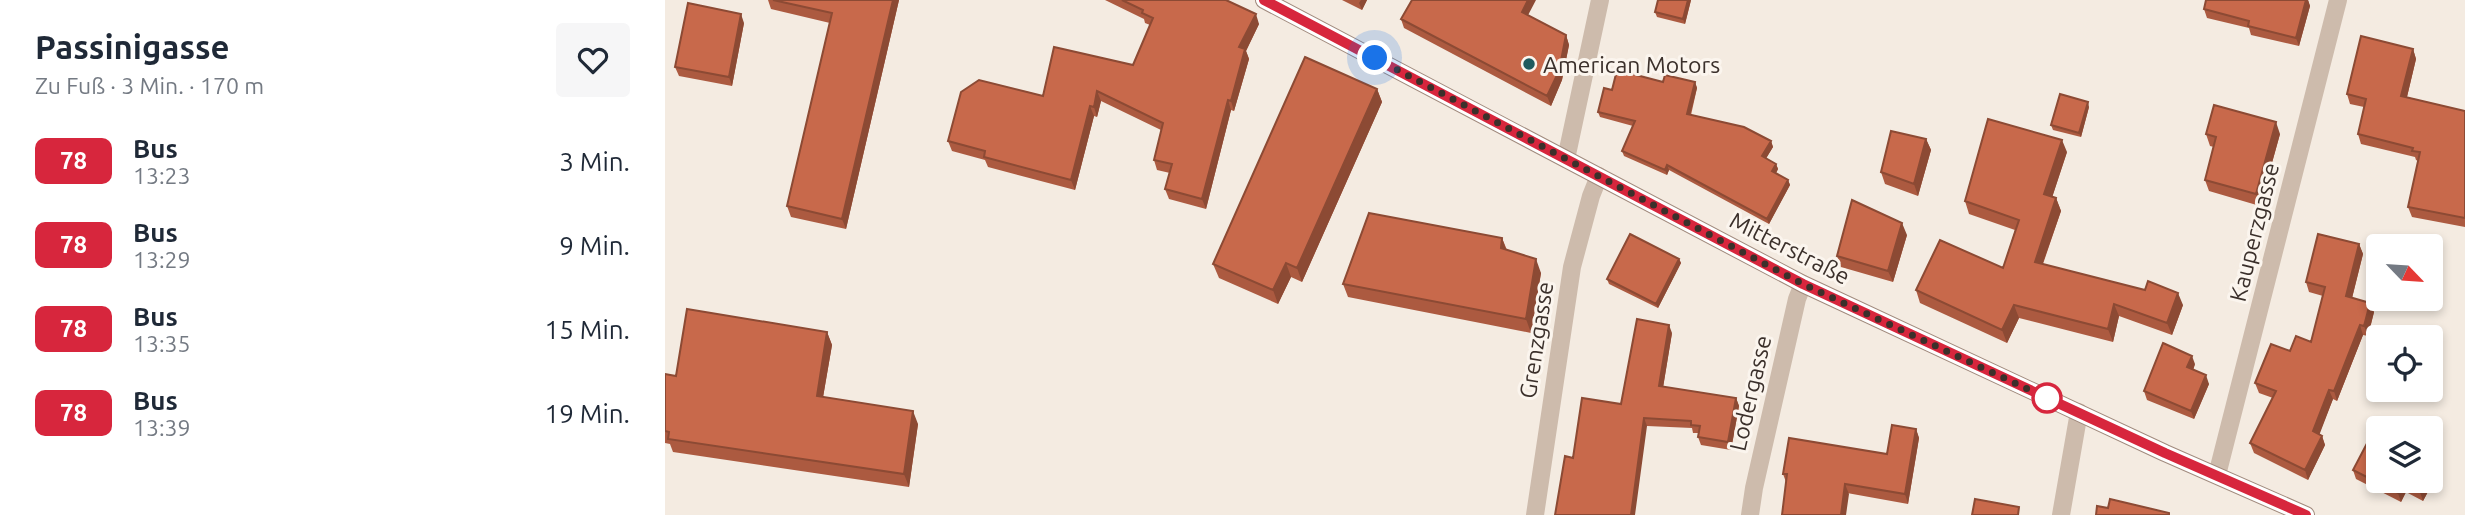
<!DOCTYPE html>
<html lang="de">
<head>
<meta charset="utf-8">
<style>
  body { margin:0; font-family:Ubuntu,sans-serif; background:#f6f6f7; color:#1f2937; height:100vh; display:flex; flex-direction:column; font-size:26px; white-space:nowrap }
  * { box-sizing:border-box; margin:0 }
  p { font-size:23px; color:#747a83 }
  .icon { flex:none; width:38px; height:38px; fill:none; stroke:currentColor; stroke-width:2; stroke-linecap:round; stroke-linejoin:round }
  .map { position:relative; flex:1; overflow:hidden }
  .panel { display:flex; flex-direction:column; background:#fff; width:665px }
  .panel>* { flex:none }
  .badge { padding:0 14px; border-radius:10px; font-size:24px; line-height:46px }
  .needle { width:46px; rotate:115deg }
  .tools { position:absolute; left:1701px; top:234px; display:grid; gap:14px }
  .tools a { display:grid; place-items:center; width:77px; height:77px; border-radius:7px; background:#fff; box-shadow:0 4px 10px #0003; font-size:35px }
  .you { position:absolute; width:35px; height:35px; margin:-18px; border:5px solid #fff; border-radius:50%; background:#1a73e8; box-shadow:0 0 0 10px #1a73e833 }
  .map>.badge { position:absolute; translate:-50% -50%; box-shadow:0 0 0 4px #fff }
  .round { display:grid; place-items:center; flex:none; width:74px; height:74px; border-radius:7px; background:#f6f6f7 }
  .headline { display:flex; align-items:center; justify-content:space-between; height:119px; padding:0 35px }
  h1 { font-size:33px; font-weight:700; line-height:52px }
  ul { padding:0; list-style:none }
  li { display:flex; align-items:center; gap:21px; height:84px; padding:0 35px }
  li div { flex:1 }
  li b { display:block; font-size:26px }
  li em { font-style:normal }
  li .badge { min-width:77px; font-weight:700; text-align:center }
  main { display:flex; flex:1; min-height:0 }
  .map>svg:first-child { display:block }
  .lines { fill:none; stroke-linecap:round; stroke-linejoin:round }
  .street { stroke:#cdbbac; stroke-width:18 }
  .secondary { stroke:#a18a7d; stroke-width:18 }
  .wall { fill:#ac5a40 }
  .shaded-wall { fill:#8c4a34 }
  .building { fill:#c8694b; stroke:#8c4a34; stroke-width:2 }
  .line-casing { stroke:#fff; stroke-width:16 }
  .line { stroke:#d7263d; stroke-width:10 }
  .walk { stroke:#3b302b; stroke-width:7; stroke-dasharray:0 12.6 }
  .poi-dot { fill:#1f5a5e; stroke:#fbf5ee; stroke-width:2.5 }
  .stop-dot { fill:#fff; stroke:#d7263d; stroke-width:3.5 }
  .labels { text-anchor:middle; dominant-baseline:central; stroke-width:6; stroke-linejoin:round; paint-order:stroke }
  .poi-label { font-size:23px; fill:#3b302b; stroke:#fbf5ee; text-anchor:start }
  .street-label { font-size:23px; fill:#3b302b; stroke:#fbf5ee }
</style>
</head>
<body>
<main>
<section class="panel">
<div class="headline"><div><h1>Passinigasse</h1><p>Zu Fuß · 3 Min. · 170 m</p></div><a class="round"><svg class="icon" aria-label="heart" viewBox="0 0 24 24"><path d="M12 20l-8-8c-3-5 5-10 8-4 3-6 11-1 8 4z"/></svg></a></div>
<ul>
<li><span class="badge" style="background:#d7263d;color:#fff">78</span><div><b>Bus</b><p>13:23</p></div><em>3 Min.</em></li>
<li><span class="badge" style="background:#d7263d;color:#fff">78</span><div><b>Bus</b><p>13:29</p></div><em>9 Min.</em></li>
<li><span class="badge" style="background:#d7263d;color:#fff">78</span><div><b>Bus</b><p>13:35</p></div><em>15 Min.</em></li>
<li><span class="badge" style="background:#d7263d;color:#fff">78</span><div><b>Bus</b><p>13:39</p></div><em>19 Min.</em></li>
</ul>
</section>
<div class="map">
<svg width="1800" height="515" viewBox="0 0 1800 515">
  <rect width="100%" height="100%" fill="#f4ebe1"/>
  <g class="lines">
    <path class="street" d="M 901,159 L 935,0
      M 1552,475 L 1673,0
      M 870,515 L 907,267 L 926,196 L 934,176
      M 1085,515 L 1089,488 L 1132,299 L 1138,284
      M 1396,515 L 1414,412"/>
    <path class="secondary" d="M 599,0 L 1138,284 L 1500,453 L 1641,515"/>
  </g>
  <path class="wall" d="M 103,0 L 234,0 L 181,229 L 126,217 L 122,206 L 165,23 L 106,9 Z
    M 440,0 L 561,0 L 594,24 L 581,51 L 584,59 L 569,111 L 566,110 L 541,209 L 504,199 L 500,189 L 505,173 L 492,170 L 489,160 L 496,130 L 436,101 L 432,117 L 429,116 L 410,190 L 323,167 L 320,160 L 287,151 L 283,141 L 378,96 L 468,65 L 485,25 L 480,23 L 479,19 Z
    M 677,0 L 702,0 L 697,10 Z
    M 993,0 L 1026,0 L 1020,24 L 992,17 L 990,12 Z
    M 1541,0 L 1643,0 L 1645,6 L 1634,46 L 1586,35 L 1584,28 L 1542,18 L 1539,9 Z
    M 863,15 L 901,35 L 904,45 L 897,80 L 886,106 L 739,28 L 736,19 Z
    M 79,23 L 67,86 L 14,76 L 10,67 Z
    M 1748,49 L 1751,59 L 1742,97 L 1800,111 L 1800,227 L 1747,217 L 1743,207 L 1753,161 L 1751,160 L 1750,157 L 1696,144 L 1693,134 L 1699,107 L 1685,104 L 1682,94 Z
    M 998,82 L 1030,82 L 1032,88 L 1026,115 L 1106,141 L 1108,147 L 1101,158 L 1111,164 L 1113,169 L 1111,173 L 1123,180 L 1125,185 L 1104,224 L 1004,170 L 1002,175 L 959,156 L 957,151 L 968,126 L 935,117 L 933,112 L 947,90 Z
    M 712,89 L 717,102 L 637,282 L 626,277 L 613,304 L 554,278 L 548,264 Z
    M 1424,107 L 1416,137 L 1388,130 L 1386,125 Z
    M 1541,134 L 1615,134 L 1595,206 L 1544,191 L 1540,180 L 1549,147 L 1545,146 Z
    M 1261,139 L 1266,150 L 1253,196 L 1220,184 L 1216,172 Z
    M 1402,152 L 1387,197 L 1391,198 L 1396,211 L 1378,264 L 1518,305 L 1507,335 L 1454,316 L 1448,342 L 1354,318 L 1342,343 L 1255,303 L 1251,290 L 1338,268 L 1350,230 L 1304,214 L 1300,201 Z
    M 1242,235 L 1228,282 L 1176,267 L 1172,256 Z
    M 837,238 L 842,250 L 876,273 L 866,333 L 683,297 L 678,284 Z
    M 1694,244 L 1698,254 L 1687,298 L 1709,312 L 1703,336 L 1698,335 L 1672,401 L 1668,399 L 1654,434 L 1657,436 L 1660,445 L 1643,480 L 1589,453 L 1585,443 L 1608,398 L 1594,393 L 1590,383 L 1625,351 L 1646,342 L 1658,296 L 1644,292 L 1641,282 Z
    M 1014,259 L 1016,263 L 993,308 L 944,284 L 942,279 Z
    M 162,332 L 167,345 L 158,397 L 253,424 L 244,487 L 8,452 L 5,444 L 0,443 L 0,374 L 11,376 Z
    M 1007,333 L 998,387 L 1071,398 L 1074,406 L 1066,450 L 1036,445 L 1033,437 L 1034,433 L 1028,433 L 1027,428 L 982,426 L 908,458 L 956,404 Z
    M 1530,364 L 1528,370 L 1544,384 L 1529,419 L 1482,400 L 1479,391 Z
    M 1251,429 L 1254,438 L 1243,504 L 1121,482 L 1118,474 L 1222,454 Z
    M 1688,470 L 1773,473 L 1758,501 L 1741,492 L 1736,502 L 1691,479 Z"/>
  <path class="shaded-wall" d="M 228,0 L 234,0 L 181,229 L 177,219 Z
    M 696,0 L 702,0 L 697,10 L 694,3 Z
    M 863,0 L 871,0 L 860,21 L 857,12 Z
    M 1023,0 L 1026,0 L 1020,24 L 1018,19 Z
    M 1641,0 L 1643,0 L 1645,6 L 1634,46 L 1631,38 Z
    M 76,14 L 79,23 L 67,86 L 64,77 Z
    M 591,14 L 594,24 L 581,51 L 584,59 L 569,111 L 566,101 L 574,47 Z
    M 901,35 L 904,45 L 897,80 L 886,106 L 882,96 Z
    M 1748,49 L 1751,59 L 1740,105 L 1736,96 Z
    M 1030,82 L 1032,88 L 1024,119 L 1022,114 Z
    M 712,89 L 717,102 L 637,282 L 632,268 Z
    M 432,91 L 436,101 L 432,117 L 429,107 Z
    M 563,100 L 566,110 L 541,209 L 537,199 Z
    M 1423,102 L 1424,107 L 1416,137 L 1414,133 Z
    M 425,106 L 429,116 L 410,190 L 406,180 Z
    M 1611,122 L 1615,134 L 1595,206 L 1591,194 Z
    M 1261,139 L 1266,150 L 1253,196 L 1249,184 Z
    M 1397,140 L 1402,152 L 1384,207 L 1379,194 Z
    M 1106,141 L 1108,147 L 1099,162 L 1097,156 Z
    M 1111,164 L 1113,169 L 1109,177 L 1107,171 Z
    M 1002,165 L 1004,170 L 1002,175 L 1000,170 Z
    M 1123,180 L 1125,185 L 1104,224 L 1102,219 Z
    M 1391,198 L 1396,211 L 1374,274 L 1370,262 Z
    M 1237,223 L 1242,235 L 1228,282 L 1223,271 Z
    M 837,238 L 842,252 L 836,248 Z
    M 1694,244 L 1698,254 L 1685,306 L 1681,296 Z
    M 871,259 L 876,273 L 866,333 L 861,319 Z
    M 1014,259 L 1016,263 L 993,308 L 991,304 Z
    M 621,263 L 626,277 L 613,304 L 608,290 Z
    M 1513,293 L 1518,305 L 1507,335 L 1502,323 Z
    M 1705,303 L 1709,312 L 1703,336 L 1699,326 Z
    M 1449,304 L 1454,316 L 1448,342 L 1443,329 Z
    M 1349,305 L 1354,318 L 1342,343 L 1337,330 Z
    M 1004,325 L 1007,333 L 997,394 L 994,386 Z
    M 1695,325 L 1698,335 L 1672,401 L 1669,391 Z
    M 162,332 L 167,345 L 156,409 L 152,396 Z
    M 1527,356 L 1530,364 L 1526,376 L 1522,367 Z
    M 1541,375 L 1544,384 L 1529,419 L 1526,411 Z
    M 1664,390 L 1668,399 L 1652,441 L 1648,431 Z
    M 1071,398 L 1074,406 L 1066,450 L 1063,442 Z
    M 248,411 L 253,424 L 244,487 L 239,474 Z
    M 979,418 L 982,426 L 970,515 L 966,515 Z
    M 1251,429 L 1254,438 L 1243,504 L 1240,494 Z
    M 1657,436 L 1660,445 L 1643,480 L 1640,470 Z
    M 1770,464 L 1773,473 L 1758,501 L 1755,492 L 1761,481 L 1766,481 L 1766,472 Z
    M 1180,484 L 1184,494 L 1181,515 L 1176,515 Z
    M 1738,484 L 1741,492 L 1736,502 L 1733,493 Z"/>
  <path class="building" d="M 108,0 L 228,0 L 177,219 L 122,206 L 167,13 Z
    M 457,0 L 561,0 L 591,14 L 574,47 L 580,49 L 566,101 L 563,100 L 537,199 L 500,189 L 507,164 L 489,160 L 498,123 L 432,91 L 429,107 L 425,106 L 406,180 L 319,157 L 320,151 L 283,141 L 296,92 L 314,80 L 378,96 L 389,47 L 468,65 L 488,18 L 477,13 L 478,10 Z
    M 747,0 L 863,0 L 857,12 L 901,35 L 894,71 L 882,96 L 736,19 Z
    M 993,0 L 1023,0 L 1018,19 L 990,12 Z
    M 1541,0 L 1641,0 L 1631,38 L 1583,26 L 1584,21 L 1539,9 Z
    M 23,3 L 76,14 L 64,77 L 10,67 Z
    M 1696,36 L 1748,49 L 1736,96 L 1800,111 L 1800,218 L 1743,207 L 1755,152 L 1747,151 L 1748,148 L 1693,134 L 1701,99 L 1682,94 Z
    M 640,57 L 712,89 L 632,268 L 621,263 L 608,290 L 548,264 Z
    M 952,70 L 998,82 L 1000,75 L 1030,82 L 1022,114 L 1079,127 L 1106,141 L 1097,156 L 1111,164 L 1107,171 L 1123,180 L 1102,219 L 1002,165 L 1000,170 L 957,151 L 970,121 L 933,112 L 939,88 L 947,90 Z
    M 1395,94 L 1423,102 L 1414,133 L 1386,125 Z
    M 1549,105 L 1611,122 L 1591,194 L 1540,180 L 1551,137 L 1541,134 Z
    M 1323,119 L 1397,140 L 1379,194 L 1391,198 L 1370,262 L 1480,290 L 1483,281 L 1513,293 L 1502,323 L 1449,304 L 1443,329 L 1349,305 L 1337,330 L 1251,290 L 1275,240 L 1338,268 L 1354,220 L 1300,201 Z
    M 1226,131 L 1261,139 L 1249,184 L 1216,172 Z
    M 1187,200 L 1237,223 L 1223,271 L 1172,256 Z
    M 704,213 L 837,238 L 836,248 L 871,259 L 861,319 L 678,284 Z
    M 965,234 L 1014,259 L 991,304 L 942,279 Z
    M 1653,234 L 1694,244 L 1681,296 L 1705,303 L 1699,326 L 1695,325 L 1669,391 L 1664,390 L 1648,431 L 1657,436 L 1640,470 L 1585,443 L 1611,391 L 1590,383 L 1606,344 L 1625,351 L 1631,336 L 1646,342 L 1660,287 L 1641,282 Z
    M 22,309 L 162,332 L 152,396 L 248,411 L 239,474 L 3,439 L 4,432 L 0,431 L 0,374 L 11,376 Z
    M 972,319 L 1004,325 L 994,386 L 1071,398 L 1063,442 L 1033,437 L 1035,426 L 1026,425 L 1026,421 L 979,418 L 966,515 L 890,515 L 900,456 L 908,458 L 917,398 L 956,404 Z
    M 1498,343 L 1527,356 L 1522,367 L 1541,375 L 1526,411 L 1479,391 Z
    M 1227,425 L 1251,429 L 1240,494 L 1180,484 L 1176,515 L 1117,515 L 1122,474 L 1118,474 L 1124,438 L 1222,454 Z
    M 1708,432 L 1713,435 L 1713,481 L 1761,481 L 1755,492 L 1738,484 L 1733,493 L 1688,470 Z
    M 1766,462 L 1770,464 L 1766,472 Z
    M 1310,499 L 1354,507 L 1353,515 L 1307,515 Z
    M 1445,499 L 1504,513 L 1504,515 L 1431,515 L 1432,506 L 1443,508 Z"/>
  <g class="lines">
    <g class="line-casing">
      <path id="line" d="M 599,0 L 1138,284 L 1500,453 L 1641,515"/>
    </g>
    <use href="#line" class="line"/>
    <path class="walk" d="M 710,58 L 1138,284 L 1382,398"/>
  </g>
  <circle class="poi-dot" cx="864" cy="64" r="7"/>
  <circle class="stop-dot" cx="1382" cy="398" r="14"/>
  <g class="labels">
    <g class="poi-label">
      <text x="878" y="64">American Motors</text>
    </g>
    <g class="street-label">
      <text transform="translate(1589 232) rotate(-76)">Kauperzgasse</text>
      <text transform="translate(1125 248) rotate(27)">Mitterstraße</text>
      <text transform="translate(871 340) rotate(-81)">Grenzgasse</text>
      <text transform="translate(1085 393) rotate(-77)">Lodergasse</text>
    </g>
  </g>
</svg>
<div class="tools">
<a><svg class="needle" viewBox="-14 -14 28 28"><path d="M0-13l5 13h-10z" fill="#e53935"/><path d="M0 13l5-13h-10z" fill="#747a83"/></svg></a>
<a><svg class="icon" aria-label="locate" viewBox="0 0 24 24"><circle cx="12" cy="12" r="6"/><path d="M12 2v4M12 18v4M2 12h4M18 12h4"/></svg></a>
<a><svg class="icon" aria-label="layers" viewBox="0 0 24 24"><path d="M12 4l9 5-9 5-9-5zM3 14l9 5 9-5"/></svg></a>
</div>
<div class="you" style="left:710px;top:58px"></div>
</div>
</main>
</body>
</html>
